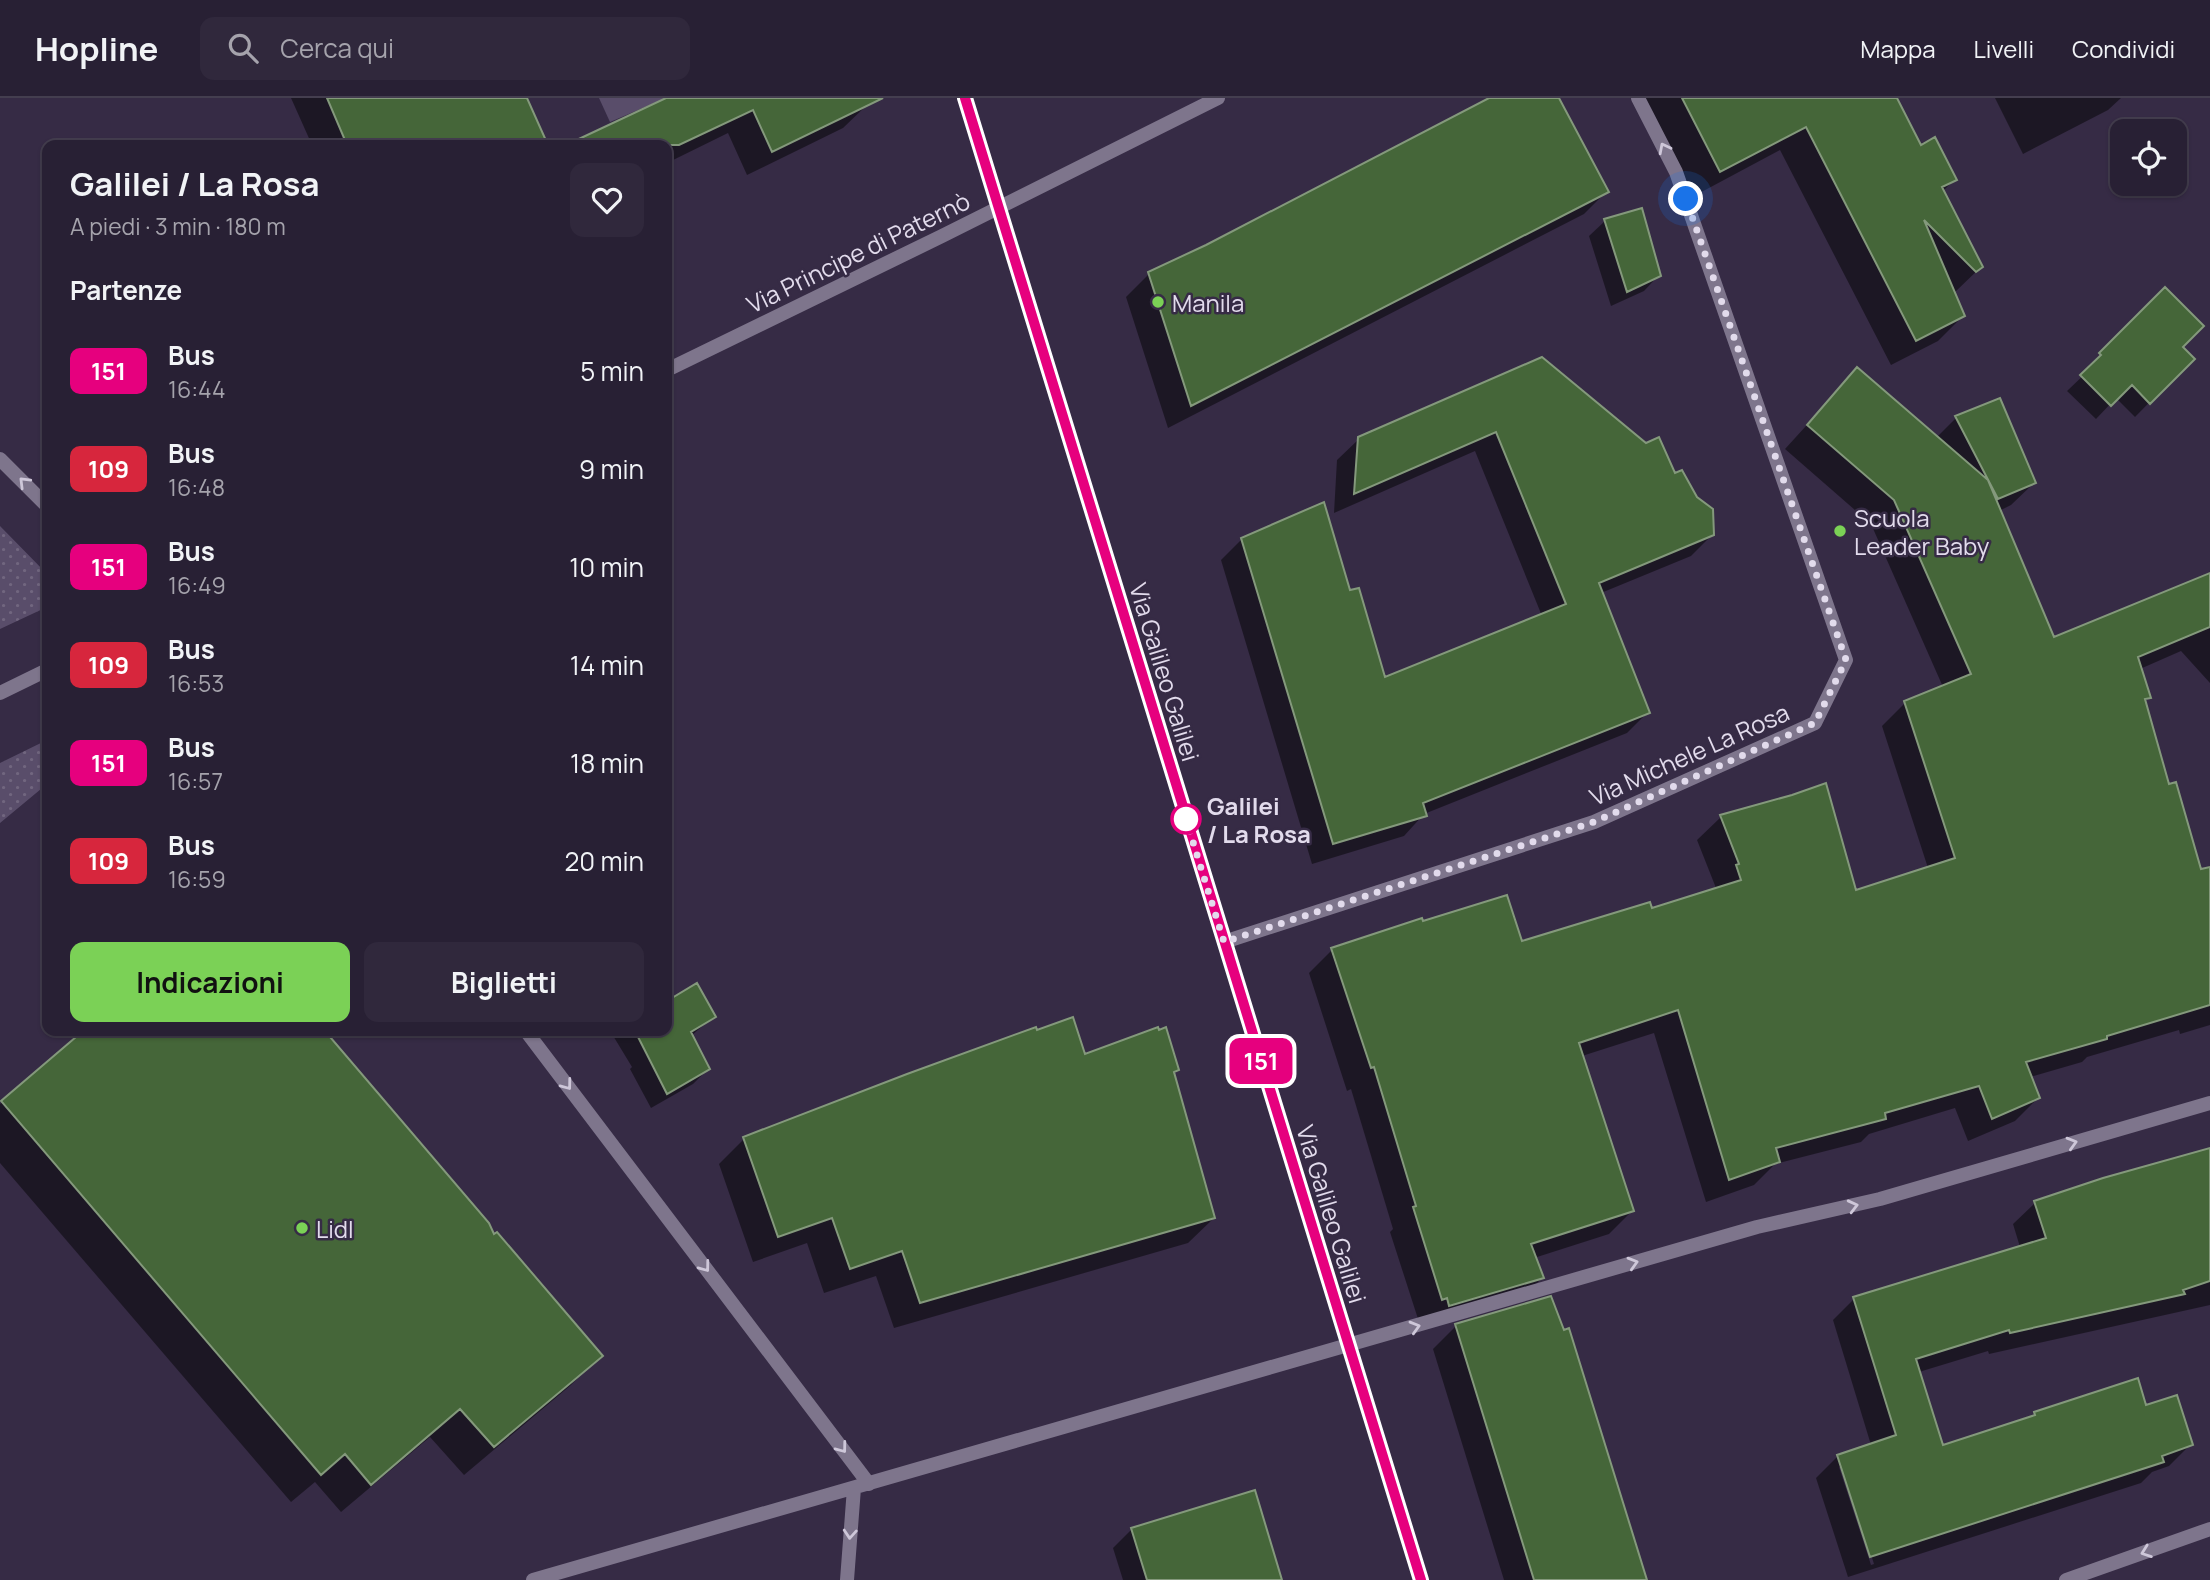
<!DOCTYPE html>
<html lang="it">
<head>
<meta charset="utf-8">
<style>
  body { margin:0; font-family:Manrope,sans-serif; background:#30283c; color:#f1f3f6; height:100vh; display:flex; flex-direction:column; font-size:26px; white-space:nowrap }
  * { box-sizing:border-box; margin:0 }
  p { font-size:23px; color:#a5a3ac }
  .icon { flex:none; width:38px; height:38px; fill:none; stroke:currentColor; stroke-width:2; stroke-linecap:round; stroke-linejoin:round }
  .map { position:relative; flex:1; overflow:hidden }
  .side { position:absolute; left:42px; top:42px; width:630px; height:896px; display:flex; flex-direction:column; background:#282034; border-radius:14px; box-shadow:0 2px 5px #0004,0 0 0 2px #443e4f }
  .side>* { flex:none }
  .badge { padding:0 14px; border-radius:10px; font-size:24px; line-height:46px }
  .tools { position:absolute; left:2110px; top:21px; display:grid; gap:14px }
  .tools a { display:grid; place-items:center; width:77px; height:77px; border-radius:14px; background:#282034; box-shadow:0 2px 5px #0004,0 0 0 2px #443e4f; font-size:35px }
  .you { position:absolute; width:35px; height:35px; margin:-18px; border:5px solid #fff; border-radius:50%; background:#1a73e8; box-shadow:0 0 0 10px #1a73e833 }
  .map>.badge { position:absolute; translate:-50% -50%; box-shadow:0 0 0 4px #fff }
  h2 { padding:0 28px; font-size:26px; line-height:63px }
  .round { display:grid; place-items:center; flex:none; width:74px; height:74px; border-radius:14px; background:#30283c }
  .headline { display:flex; align-items:center; justify-content:space-between; height:119px; padding:0 28px }
  h1 { font-size:33px; font-weight:700; line-height:52px }
  .primary-button { display:flex; gap:14px; margin-top:auto; padding:14px 28px }
  .primary-button a { flex:1; height:80px; border-radius:14px; background:#7bd156; color:#111; font-size:28px; font-weight:700; line-height:80px; text-align:center }
  .primary-button a+a { background:#30283c; color:#f1f3f6 }
  ul { padding:0; list-style:none }
  li { display:flex; align-items:center; gap:21px; height:98px; padding:0 28px }
  li div { flex:1 }
  li b { display:block; font-size:26px }
  li em { font-style:normal }
  li .badge { min-width:77px; font-weight:700; text-align:center }
  header { display:flex; align-items:center; gap:42px; box-sizing:border-box; height:98px; padding:0 35px; background:#282034; border-bottom:2px solid #443e4f }
  header strong { font-size:33px }
  nav { display:flex; gap:38px; margin-inline-start:auto; font-size:24px }
  .search { width:490px; height:63px; background:#30283c; display:flex; align-items:center; gap:18px; box-sizing:border-box; padding:0 24px; border-radius:14px; color:#a5a3ac; font-size:26px }
  .map>svg:first-child { display:block }
  .grass { fill:url(#grass-dots) }
  .park { fill:#594d6a }
  .shadow { fill:#0007; fill-rule:evenodd }
  .building { fill:#456639; stroke:#84997c; stroke-width:2 }
  .lines { fill:none; stroke-linecap:round; stroke-linejoin:round }
  .street { stroke:#7e758c; stroke-width:14 }
  .oneway { stroke:#cec7d9 }
  .line-casing { stroke:#fff; stroke-width:16 }
  .line { stroke:#e6007e; stroke-width:10 }
  .walk { stroke:#e2dbec; stroke-width:7; stroke-dasharray:0 12.6 }
  .poi-dot { fill:#7bd156; stroke:#362b45; stroke-width:2.5 }
  .stop-dot { fill:#fff; stroke:#e6007e; stroke-width:3.5 }
  .labels { text-anchor:middle; dominant-baseline:central; stroke-width:5; stroke-linejoin:round; paint-order:stroke }
  .street-label { font-size:24px; fill:#e2dbec; stroke:#362b45 }
  .poi-label { font-size:24px; fill:#e2dbec; stroke:#362b45; text-anchor:start }
  .stop-label { font-size:24px; font-weight:bold; fill:#e2dbec; stroke:#362b45; text-anchor:start }
</style>
</head>
<body>
<header>
<strong>Hopline</strong>
<div class="search"><svg class="icon" aria-label="search" viewBox="0 0 24 24"><circle cx="10" cy="10" r="6"/><path d="M15 15l6 6"/></svg>Cerca qui</div>
<nav><a>Mappa</a><a>Livelli</a><a>Condividi</a></nav>
</header>
<div class="map">
<svg width="2210" height="1482" viewBox="0 0 2210 1482">
  <defs>
    <pattern id="grass-dots" width="8" height="8" patternUnits="userSpaceOnUse" patternTransform="scale(1.75)"><rect width="8" height="8" fill="#594d6a"/><path d="M2 2h.1M6 6h.1" fill="none" stroke="#71667f" stroke-width="1.8" stroke-linecap="round"/></pattern>
  </defs>
  <rect width="100%" height="100%" fill="#362b45"/>
  <path class="grass" d="M 0,428 L 47,476 L 47,509 L 0,531 Z
    M 47,642 L 47,686 L 0,725 L 0,665 Z"/>
  <path class="park" d="M 599,0 L 666,0 L 610,24 Z"/>
  <path class="shadow" d="M 291,0 L 526,0 L 546,47 L 312,47 Z
    M 670,0 L 866,0 L 868,6 L 843,30 L 747,77 L 728,35 L 667,65 L 667,47 L 570,47 Z
    M 1492,0 L 1558,0 L 1607,93 L 1584,116 L 1168,330 L 1126,199 L 1149,176 L 1207,148 Z
    M 1644,0 L 1895,0 L 1920,49 L 1955,81 L 1942,94 L 1981,169 L 1954,195 L 1963,218 L 1938,243 L 1891,267 L 1780,52 L 1694,98 Z
    M 1995,0 L 2121,0 L 2108,12 L 2023,56 Z
    M 1605,123 L 1659,177 L 1644,193 L 1611,208 L 1589,138 Z
    M 2165,192 L 2180,249 L 2192,261 L 2135,319 L 2116,300 L 2096,321 L 2067,293 L 2089,272 L 2087,270 Z
    M 1541,261 L 1674,377 L 1712,437 L 1691,458 L 1601,495 L 1648,614 L 1627,635 L 1424,716 L 1404,738 L 1312,766 L 1221,462 L 1242,441 L 1348,494 L 1384,581 L 1542,518 L 1475,353 L 1334,415 L 1337,362 L 1359,341 Z
    M 1857,272 L 1936,340 L 1956,320 L 2034,385 L 2011,407 L 1999,413 L 2053,542 L 2210,477 L 2210,585 L 2181,553 L 2140,571 L 2149,599 L 2144,604 L 2168,689 L 2200,773 L 2210,783 L 2210,927 L 2180,936 L 2179,932 L 2087,959 L 2082,964 L 2030,979 L 2038,1000 L 2015,1023 L 1968,1043 L 1955,1010 L 1869,1036 L 1861,1044 L 1775,1066 L 1754,1087 L 1706,1104 L 1654,935 L 1582,958 L 1632,1113 L 1609,1136 L 1534,1160 L 1542,1180 L 1519,1203 L 1419,1224 L 1390,1134 L 1393,1131 L 1351,991 L 1347,993 L 1309,875 L 1332,852 L 1521,846 L 1651,813 L 1714,792 L 1716,790 L 1697,742 L 1721,719 L 1855,794 L 1928,770 L 1882,628 L 1905,605 L 1943,589 L 1871,426 L 1785,351 Z
    M 667,898 L 670,903 L 714,918 L 691,938 L 708,971 L 693,986 L 651,1010 L 630,971 L 632,969 L 612,936 L 615,933 L 667,933 Z
    M 86,933 L 323,933 L 488,1125 L 493,1138 L 600,1257 L 571,1287 L 464,1377 L 430,1339 L 341,1414 L 315,1384 L 291,1404 L 0,1065 L 0,1006 Z
    M 1083,958 L 1177,971 L 1173,975 L 1214,1120 L 1188,1145 L 894,1230 L 876,1178 L 824,1195 L 807,1145 L 753,1164 L 719,1066 L 744,1041 Z
    M 2210,1052 L 2210,1207 L 1989,1256 L 1988,1253 L 1919,1274 L 1942,1349 L 2029,1321 L 2035,1316 L 2145,1309 L 2191,1346 L 2169,1368 L 2152,1374 L 2141,1385 L 1848,1479 L 1816,1380 L 1838,1358 L 1871,1347 L 1833,1222 L 1854,1201 L 2020,1149 L 2013,1126 L 2035,1105 ZM 1839,1369 L 1843,1369 L 1874,1466 L 1871,1467 Z
    M 1456,1228 L 1645,1482 L 1504,1482 L 1433,1251 Z
    M 1132,1431 L 1280,1482 L 1123,1482 L 1113,1450 Z"/>
  <path class="building" d="M 327,0 L 527,0 L 548,47 L 347,47 Z
    M 666,0 L 883,0 L 772,54 L 753,12 L 679,47 L 566,47 Z
    M 1489,0 L 1559,0 L 1609,94 L 1191,308 L 1148,174 L 1206,147 Z
    M 1682,0 L 1897,0 L 1921,47 L 1935,39 L 1957,82 L 1942,89 L 1983,169 L 1976,174 L 1924,122 L 1965,218 L 1916,243 L 1806,29 L 1720,74 Z
    M 1642,110 L 1661,178 L 1627,194 L 1604,121 Z
    M 2165,189 L 2204,228 L 2183,249 L 2195,261 L 2150,306 L 2132,287 L 2111,308 L 2080,277 L 2101,257 L 2099,255 Z
    M 1542,259 L 1646,345 L 1659,339 L 1675,375 L 1682,372 L 1697,399 L 1713,411 L 1714,437 L 1599,485 L 1650,615 L 1423,705 L 1427,718 L 1333,746 L 1241,440 L 1324,404 L 1350,492 L 1359,490 L 1385,579 L 1566,506 L 1496,334 L 1354,396 L 1358,339 Z
    M 1857,269 L 1988,382 L 2054,539 L 2210,475 L 2210,529 L 2138,559 L 2151,600 L 2145,601 L 2169,686 L 2176,684 L 2201,771 L 2210,769 L 2210,907 L 2107,938 L 2107,941 L 2026,964 L 2040,1000 L 1992,1021 L 1979,988 L 1885,1015 L 1886,1021 L 1776,1050 L 1780,1064 L 1729,1082 L 1678,912 L 1579,945 L 1634,1113 L 1531,1146 L 1544,1180 L 1449,1208 L 1447,1200 L 1442,1202 L 1413,1109 L 1416,1108 L 1374,969 L 1371,970 L 1331,850 L 1422,820 L 1423,823 L 1507,797 L 1522,843 L 1650,804 L 1652,810 L 1741,782 L 1736,767 L 1739,766 L 1720,717 L 1792,697 L 1826,685 L 1856,792 L 1955,760 L 1904,603 L 1971,576 L 1894,402 L 1807,327 Z
    M 2000,300 L 2036,385 L 1998,401 L 1955,318 Z
    M 697,885 L 716,919 L 691,934 L 710,971 L 667,996 L 635,933 L 667,933 L 667,903 Z
    M 1073,919 L 1085,956 L 1158,929 L 1159,932 L 1166,929 L 1179,972 L 1174,974 L 1215,1120 L 920,1205 L 902,1153 L 850,1171 L 832,1120 L 778,1139 L 743,1039 L 907,976 L 1036,929 L 1037,932 Z
    M 83,933 L 325,933 L 489,1125 L 494,1136 L 497,1134 L 603,1258 L 494,1349 L 460,1311 L 371,1387 L 345,1356 L 321,1377 L 1,1003 Z
    M 2210,1050 L 2210,1183 L 2183,1192 L 2185,1196 L 2010,1235 L 2009,1232 L 1916,1261 L 1943,1347 L 2035,1317 L 2034,1314 L 2138,1280 L 2146,1307 L 2177,1297 L 2193,1347 L 2162,1358 L 2164,1364 L 1870,1459 L 1837,1357 L 1896,1337 L 1853,1199 L 2046,1140 L 2034,1103 L 2103,1080 Z
    M 1551,1198 L 1564,1232 L 1569,1230 L 1647,1482 L 1534,1482 L 1455,1226 Z
    M 1255,1392 L 1282,1482 L 1147,1482 L 1131,1430 Z"/>
  <g class="lines">
    <path class="street" d="M 965,0 L 1421,1482
      M 667,272 L 942,138 L 1218,0
      M 0,361 L 47,408
      M 0,595 L 47,572
      M 1224,844 L 1594,724 L 1815,625 L 1846,562 L 1676,74 L 1638,0
      M 526,933 L 869,1386
      M 533,1482 L 1757,1129 L 1880,1101 L 2210,1005
      M 847,1482 L 854,1390
      M 2066,1482 L 2210,1431"/>
  </g>
  <defs><path id="oneway-chevron" d="M-2-3.5L2.5 0L-2 3.5" fill="none" stroke-width="1.6" stroke-linecap="round" stroke-linejoin="round" transform="scale(1.75)"/></defs>
  <g class="oneway">
    <use href="#oneway-chevron" transform="translate(1664 50) rotate(-117)"/>
    <use href="#oneway-chevron" transform="translate(24 384) rotate(-135)"/>
    <use href="#oneway-chevron" transform="translate(567 987) rotate(53)"/>
    <use href="#oneway-chevron" transform="translate(2072 1045) rotate(-16)"/>
    <use href="#oneway-chevron" transform="translate(1853 1108) rotate(-14)"/>
    <use href="#oneway-chevron" transform="translate(1633 1165) rotate(-16)"/>
    <use href="#oneway-chevron" transform="translate(705 1169) rotate(53)"/>
    <use href="#oneway-chevron" transform="translate(1415 1229) rotate(-16)"/>
    <use href="#oneway-chevron" transform="translate(842 1350) rotate(53)"/>
    <use href="#oneway-chevron" transform="translate(850 1436) rotate(94)"/>
    <use href="#oneway-chevron" transform="translate(2146 1454) rotate(160)"/>
  </g>
  <g class="lines">
    <g class="line-casing">
      <path id="line" d="M 965,0 L 1421,1482"/>
    </g>
    <use href="#line" class="line"/>
    <path class="walk" d="M 1186,721 L 1184,715 L 1224,844 L 1594,724 L 1815,625 L 1846,562 L 1686,101"/>
  </g>
  <g class="poi-dot">
    <circle cx="1158" cy="204" r="7"/>
    <circle cx="1840" cy="433" r="7"/>
    <circle cx="302" cy="1130" r="7"/>
  </g>
  <circle class="stop-dot" cx="1186" cy="721" r="14"/>
  <g class="labels">
    <g class="street-label">
      <text transform="translate(858 154) rotate(-26)">Via Principe di Paternò</text>
      <text transform="translate(1165 574) rotate(73)">Via Galileo Galilei</text>
      <text transform="translate(1689 656) rotate(-24)">Via Michele La Rosa</text>
      <text transform="translate(1332 1116) rotate(73)">Via Galileo Galilei</text>
    </g>
    <g class="poi-label">
      <text x="1172" y="204">Manila</text>
      <text x="1854" y="419">Scuola<tspan x="1854" dy="28">Leader Baby</tspan></text>
      <text x="316" y="1130">Lidl</text>
    </g>
    <g class="stop-label">
      <text x="1207" y="707">Galilei<tspan x="1207" dy="28">/ La Rosa</tspan></text>
    </g>
  </g>
</svg>
<div class="tools">
<a><svg class="icon" aria-label="locate" viewBox="0 0 24 24"><circle cx="12" cy="12" r="6"/><path d="M12 2v4M12 18v4M2 12h4M18 12h4"/></svg></a>
</div>
<div class="you" style="left:1686px;top:101px"></div>
<b class="badge" style="left:1261px;top:963px;background:#e6007e;color:#fff">151</b>
<section class="side">
<div class="headline"><div><h1>Galilei / La Rosa</h1><p>A piedi · 3 min · 180 m</p></div><a class="round"><svg class="icon" aria-label="heart" viewBox="0 0 24 24"><path d="M12 20l-8-8c-3-5 5-10 8-4 3-6 11-1 8 4z"/></svg></a></div>
<h2>Partenze</h2>
<ul>
<li><span class="badge" style="background:#e6007e;color:#fff">151</span><div><b>Bus</b><p>16:44</p></div><em>5 min</em></li>
<li><span class="badge" style="background:#d7263d;color:#fff">109</span><div><b>Bus</b><p>16:48</p></div><em>9 min</em></li>
<li><span class="badge" style="background:#e6007e;color:#fff">151</span><div><b>Bus</b><p>16:49</p></div><em>10 min</em></li>
<li><span class="badge" style="background:#d7263d;color:#fff">109</span><div><b>Bus</b><p>16:53</p></div><em>14 min</em></li>
<li><span class="badge" style="background:#e6007e;color:#fff">151</span><div><b>Bus</b><p>16:57</p></div><em>18 min</em></li>
<li><span class="badge" style="background:#d7263d;color:#fff">109</span><div><b>Bus</b><p>16:59</p></div><em>20 min</em></li>
</ul>
<div class="primary-button"><a>Indicazioni</a><a>Biglietti</a></div>
</section>
</div>
</body>
</html>
